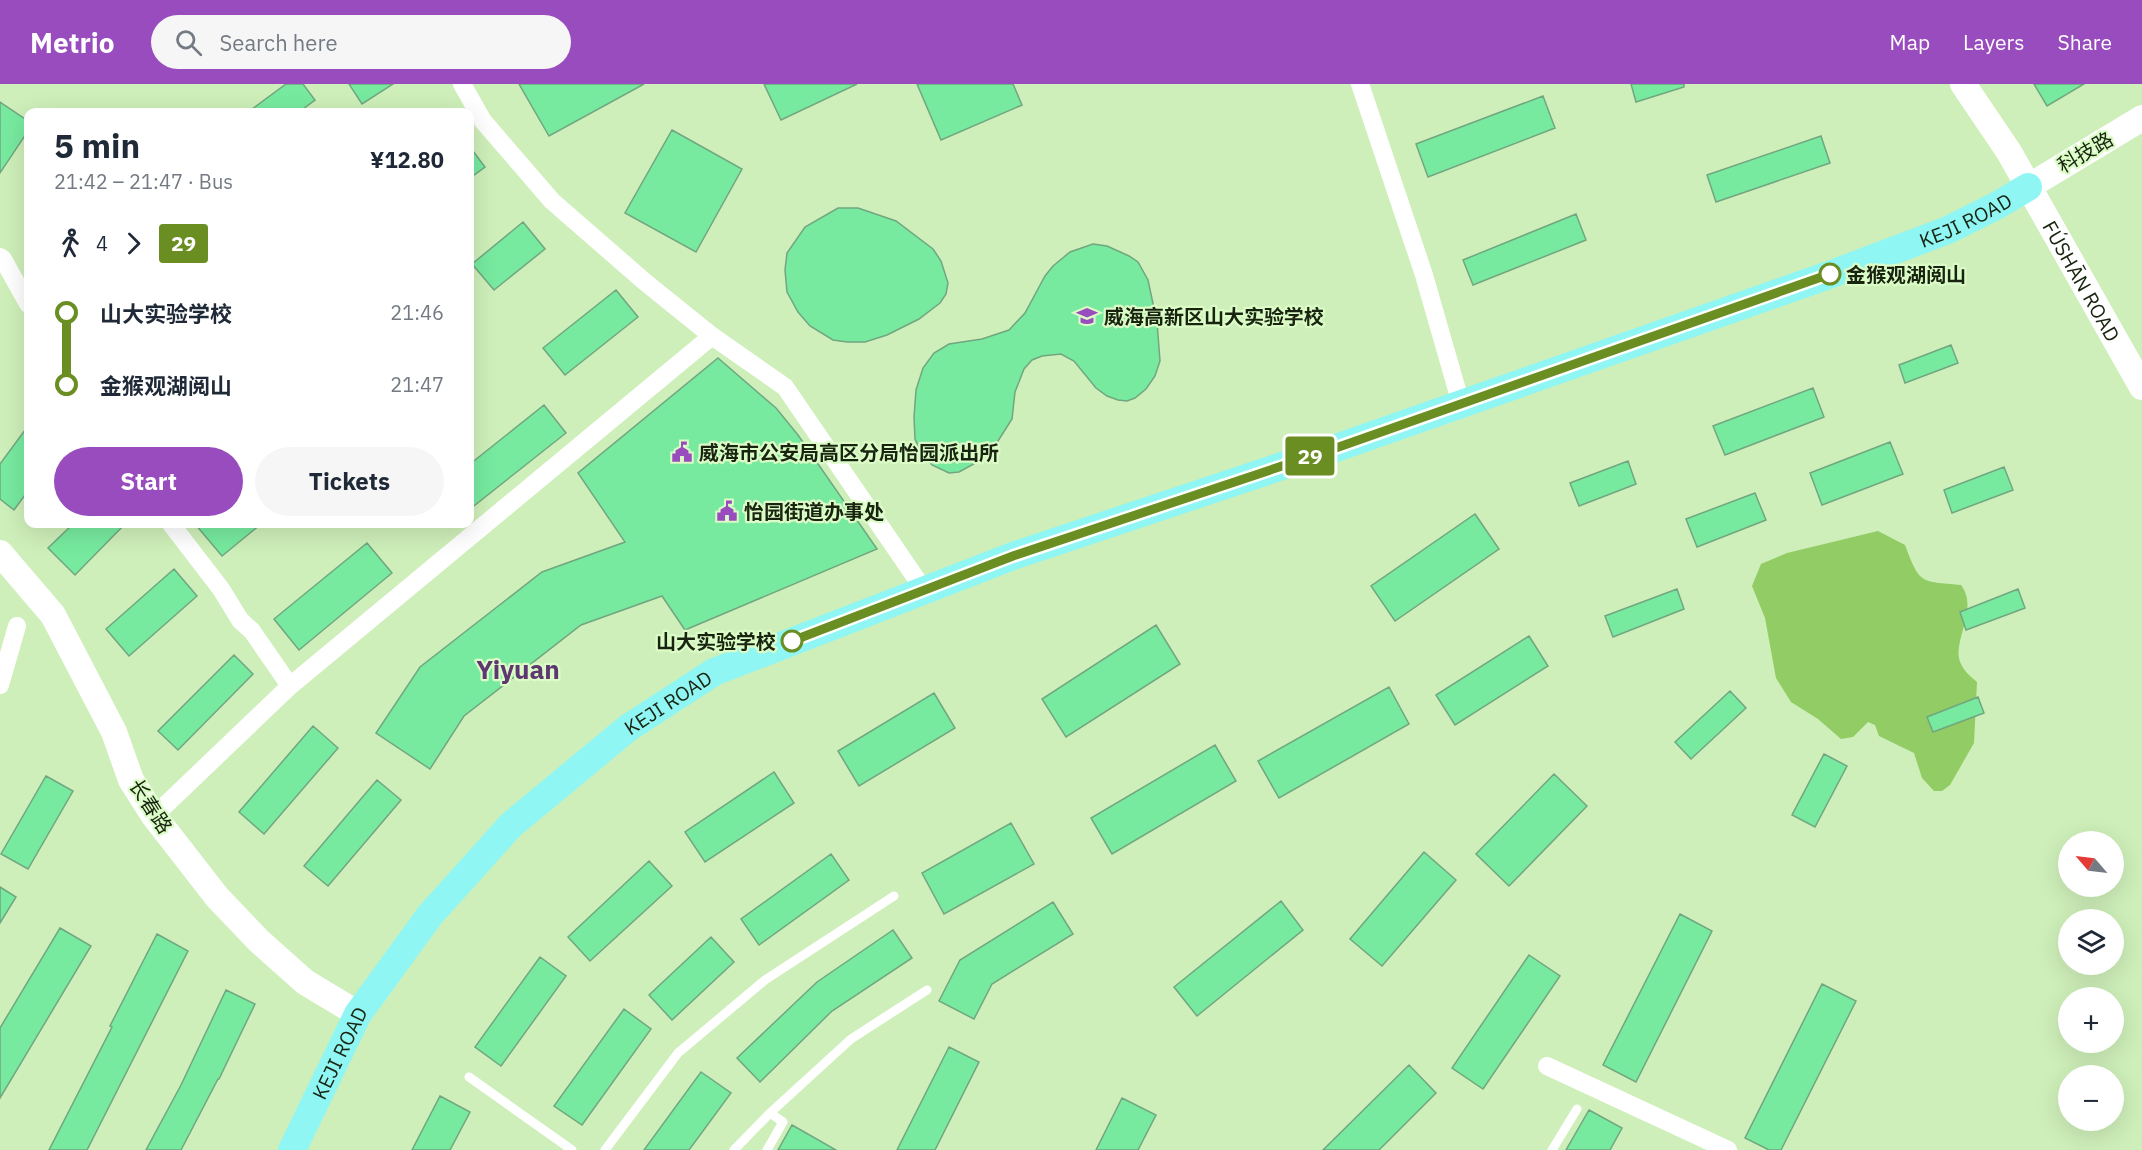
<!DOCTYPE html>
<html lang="en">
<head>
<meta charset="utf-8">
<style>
  body { margin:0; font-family:"IBM Plex Sans","Noto Sans SC",sans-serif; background:#f6f6f7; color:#1f2937; height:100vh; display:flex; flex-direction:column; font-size:22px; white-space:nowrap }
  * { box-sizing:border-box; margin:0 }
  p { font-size:20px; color:#747a83 }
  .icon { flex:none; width:33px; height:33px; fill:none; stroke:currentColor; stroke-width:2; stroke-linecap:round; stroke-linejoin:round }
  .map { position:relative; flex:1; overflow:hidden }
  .panel { position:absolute; left:24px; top:24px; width:450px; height:420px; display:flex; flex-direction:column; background:#fff; border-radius:12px; box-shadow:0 6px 24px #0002 }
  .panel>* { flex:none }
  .badge { padding:0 12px; border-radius:4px; font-size:21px; line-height:39px }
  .needle { width:39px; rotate:298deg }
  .controls { position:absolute; left:2058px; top:747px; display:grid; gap:12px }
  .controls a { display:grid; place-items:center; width:66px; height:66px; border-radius:50%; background:#fff; box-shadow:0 6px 24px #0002; font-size:30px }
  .map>.badge { position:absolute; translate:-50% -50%; box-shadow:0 0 0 3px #fff }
  .legs { display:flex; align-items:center; gap:9px; height:66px; padding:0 30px; font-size:20px }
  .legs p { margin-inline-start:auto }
  .head { display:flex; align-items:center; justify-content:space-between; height:102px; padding:0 30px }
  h1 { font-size:33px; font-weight:700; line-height:45px }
  .cta { display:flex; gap:12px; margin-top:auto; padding:12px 30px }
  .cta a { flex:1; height:69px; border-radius:36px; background:#994cbd; color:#fff; font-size:24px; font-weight:700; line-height:69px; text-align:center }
  .cta a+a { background:#f6f6f7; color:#1f2937 }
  ul { padding:0 30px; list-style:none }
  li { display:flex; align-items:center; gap:21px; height:72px; font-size:22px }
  li i { display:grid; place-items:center; width:9px; height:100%; margin:0 8px; background:currentColor }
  li i::after { content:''; width:15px; height:15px; margin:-8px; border:4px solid; border-radius:50%; background:#fff }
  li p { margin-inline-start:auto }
  li:first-child i { background:linear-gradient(#0000 50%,currentColor 0) }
  li:last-child i { background:linear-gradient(currentColor 50%,#0000 0) }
  header { display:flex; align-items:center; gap:36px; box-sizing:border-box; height:84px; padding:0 30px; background:#994cbd; color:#fff }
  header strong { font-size:28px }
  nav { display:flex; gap:33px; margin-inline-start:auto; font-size:21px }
  .search { width:420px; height:54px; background:#f6f6f7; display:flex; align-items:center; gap:15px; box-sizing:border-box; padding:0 21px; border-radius:33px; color:#747a83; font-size:22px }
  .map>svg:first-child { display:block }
  .water { fill:#91cc64 }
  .building { fill:#77ea9f; stroke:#71a680; stroke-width:1.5 }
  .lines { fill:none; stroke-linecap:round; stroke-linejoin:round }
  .lane { stroke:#fff; stroke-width:9 }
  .street { stroke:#fff; stroke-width:18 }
  .secondary { stroke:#fff; stroke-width:26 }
  .primary { stroke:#90f6f4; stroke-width:28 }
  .line-1-casing { stroke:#fff; stroke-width:14 }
  .line-1 { stroke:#6b8e23; stroke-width:9 }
  .stop-1-dot { fill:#fff; stroke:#6b8e23; stroke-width:3 }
  .labels { text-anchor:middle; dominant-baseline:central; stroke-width:4.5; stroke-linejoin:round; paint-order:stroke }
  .street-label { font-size:20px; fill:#182410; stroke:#dbfcc6 }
  .stop-label { font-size:20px; font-weight:bold; fill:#182410; stroke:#dbfcc6; text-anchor:start }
  .poi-label { font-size:20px; font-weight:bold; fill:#182410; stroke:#dbfcc6; text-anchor:start }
  .district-label { font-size:26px; font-weight:bold; fill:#5d3770; stroke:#dbfcc6 }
</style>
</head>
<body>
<header>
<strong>Metrio</strong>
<div class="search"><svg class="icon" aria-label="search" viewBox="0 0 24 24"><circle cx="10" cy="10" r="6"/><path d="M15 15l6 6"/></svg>Search here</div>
<nav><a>Map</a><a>Layers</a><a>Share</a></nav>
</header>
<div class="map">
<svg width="2142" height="1066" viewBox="0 0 2142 1066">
  <rect width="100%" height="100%" fill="#ceefb9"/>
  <path class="water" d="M 1878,447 L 1905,461 C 1920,501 1920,497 1961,501 C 1980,526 1950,559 1961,580 C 1964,587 1971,593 1977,598 L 1974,659 L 1950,701 L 1942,707 L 1934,707 L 1922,694 L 1914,669 L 1879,652 L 1875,641 L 1868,638 L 1853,653 L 1841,655 L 1818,635 L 1791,618 L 1776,594 L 1765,534 L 1752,502 L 1761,480 L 1787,469 Z"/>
  <path class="building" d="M 286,0 L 303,0 L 315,16 L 299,28 L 248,28 Z
    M 349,0 L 393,0 L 362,20 Z
    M 519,0 L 644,0 L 549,52 Z
    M 764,0 L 857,0 L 781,36 Z
    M 917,0 L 1013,0 L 1022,21 L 941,56 Z
    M 1631,0 L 1684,0 L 1684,3 L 1636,18 Z
    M 2034,0 L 2084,0 L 2047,22 Z
    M 1543,12 L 1555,44 L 1428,93 L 1416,60 Z
    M 0,18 L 28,37 L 28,47 L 0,89 Z
    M 672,46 L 742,85 L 696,168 L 625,129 Z
    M 1821,52 L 1830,79 L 1716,118 L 1707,91 Z
    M 470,63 L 485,83 L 470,94 Z
    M 838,124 L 858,124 L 896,137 L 933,165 L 941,177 L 948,199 L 946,210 L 940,219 L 919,235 L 887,251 L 865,258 L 847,258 L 833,256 L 810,242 L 798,228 L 787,208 L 785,186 L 787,169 L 805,143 Z
    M 1576,130 L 1586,156 L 1473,201 L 1463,176 Z
    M 523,138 L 545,165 L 494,206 L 472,180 Z
    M 1093,160 L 1107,162 L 1129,172 L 1138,178 L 1148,196 L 1157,238 L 1160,277 L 1155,292 L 1146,305 L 1135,314 L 1127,317 L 1118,316 L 1107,312 L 1096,304 L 1074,277 L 1061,270 L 1042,272 L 1032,276 L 1024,285 L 1015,308 L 1012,335 L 998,357 L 983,375 L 959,388 L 949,389 L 932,381 L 922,370 L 915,355 L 914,333 L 916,306 L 923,284 L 934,269 L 949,260 L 982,255 L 1009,246 L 1025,229 L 1045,192 L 1053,182 L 1070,168 Z
    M 616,206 L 638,233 L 565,291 L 543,264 Z
    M 1951,261 L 1958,279 L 1905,299 L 1899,281 Z
    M 718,274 L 776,324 L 798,351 L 877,465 L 685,546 L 662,512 L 581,541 L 464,632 L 430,685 L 376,649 L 420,583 L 542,488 L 625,458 L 578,389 Z
    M 1813,304 L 1824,333 L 1725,371 L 1713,342 Z
    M 544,321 L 566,349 L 470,425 L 470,380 Z
    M 28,342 L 28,407 L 14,426 L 0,415 L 0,380 Z
    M 1890,358 L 1903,390 L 1822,421 L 1810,389 Z
    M 1628,377 L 1636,400 L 1579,422 L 1570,399 Z
    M 2004,383 L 2013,406 L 1952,429 L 1944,406 Z
    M 1755,409 L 1766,436 L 1697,463 L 1686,435 Z
    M 1475,430 L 1499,465 L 1395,537 L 1371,502 Z
    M 73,440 L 125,440 L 75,491 L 48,464 Z
    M 195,440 L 261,440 L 222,472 Z
    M 367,459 L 392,489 L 299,566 L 274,535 Z
    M 174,485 L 197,512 L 129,572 L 106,545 Z
    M 1677,505 L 1684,525 L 1613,553 L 1605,532 Z
    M 2018,505 L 2025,524 L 1966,546 L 1960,528 Z
    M 1156,541 L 1180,580 L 1066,653 L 1042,615 Z
    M 1529,552 L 1548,582 L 1455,641 L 1436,611 Z
    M 234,571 L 253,590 L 178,666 L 158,647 Z
    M 1389,603 L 1409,640 L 1279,714 L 1258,677 Z
    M 1730,607 L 1746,624 L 1691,675 L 1675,658 Z
    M 934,609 L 955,644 L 859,702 L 838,667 Z
    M 1978,613 L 1984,629 L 1933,648 L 1927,633 Z
    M 313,642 L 338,664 L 264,750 L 239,728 Z
    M 1215,661 L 1236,697 L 1112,770 L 1091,734 Z
    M 1824,670 L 1847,682 L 1815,743 L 1792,731 Z
    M 774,688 L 794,719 L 705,778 L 685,748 Z
    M 1554,690 L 1587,722 L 1509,802 L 1476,770 Z
    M 46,692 L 73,707 L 28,785 L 1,770 Z
    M 377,696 L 401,716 L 328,802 L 304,782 Z
    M 1011,739 L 1034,780 L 944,830 L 922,789 Z
    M 1424,768 L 1456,796 L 1382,882 L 1350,855 Z
    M 831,770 L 849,796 L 759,861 L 741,835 Z
    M 649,777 L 672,802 L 590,877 L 568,853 Z
    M 0,803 L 16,813 L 0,839 Z
    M 1281,817 L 1303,846 L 1197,932 L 1174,903 Z
    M 1053,818 L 1073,850 L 992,900 L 974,935 L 939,917 L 960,876 Z
    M 1680,830 L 1712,847 L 1636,998 L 1603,981 Z
    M 60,844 L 91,862 L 0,1014 L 0,944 Z
    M 893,846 L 912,874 L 832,927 L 760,998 L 737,974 L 817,898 Z
    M 157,850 L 188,867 L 87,1066 L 49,1066 L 112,943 L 110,942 Z
    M 711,853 L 734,878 L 672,936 L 649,911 Z
    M 1529,871 L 1560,892 L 1483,1005 L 1452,984 Z
    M 540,873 L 566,892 L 501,982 L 475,963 Z
    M 1822,900 L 1856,917 L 1781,1066 L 1769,1066 L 1745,1054 Z
    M 226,906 L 255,920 L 219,995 L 218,995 L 181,1066 L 146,1066 L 181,1001 Z
    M 624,925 L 651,945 L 582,1041 L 554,1022 Z
    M 949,963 L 979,978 L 935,1066 L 897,1066 Z
    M 1409,981 L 1436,1009 L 1379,1066 L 1323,1066 Z
    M 701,988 L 731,1009 L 689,1066 L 644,1066 Z
    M 440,1012 L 470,1028 L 450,1066 L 412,1066 Z
    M 1122,1014 L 1156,1031 L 1138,1066 L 1096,1066 Z
    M 1589,1026 L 1622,1044 L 1610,1066 L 1566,1066 Z
    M 792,1041 L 836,1066 L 778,1066 Z"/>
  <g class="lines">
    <path class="lane" d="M 469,993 L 572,1066
      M 605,1066 L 678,969 L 765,896 L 894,812
      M 734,1066 L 770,1029 L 851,955 L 927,906
      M 767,1066 L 783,1038 L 770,1029
      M 1552,1066 L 1577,1025"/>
    <path class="street" d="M 462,0 L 483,37 L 552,117 L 645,198 L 712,252 L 785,303 L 924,506
      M 1360,0 L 1424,191 L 1461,320
      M 0,173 L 3,175 L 28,220
      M 171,440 L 221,505 L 240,536 L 252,547 L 290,602
      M 0,601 L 17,542
      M 154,732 L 290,602 L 712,252
      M 1547,982 L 1728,1066"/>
    <g class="secondary">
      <path id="s1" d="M 1963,0 L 2009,68 L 2142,303"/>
      <path d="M 2028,103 L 2142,34"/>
      <path d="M 0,469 L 53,531 L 114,648 L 131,696 L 154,732 L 217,813 L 259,857 L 305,898 L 358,930"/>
    </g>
    <path class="primary" id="s2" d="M 292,1066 L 358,930 L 430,831 L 511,741 L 628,644 L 714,588 L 1013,472 L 1333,365 L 1829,191 L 1948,146 L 1996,122 L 2028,103"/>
  </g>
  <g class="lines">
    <g class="line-1-casing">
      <path id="line-1" d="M 792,557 L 1013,472 L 1333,365 L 1830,190"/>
    </g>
    <use href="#line-1" class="line-1"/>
  </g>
  <defs>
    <g id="school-bare" transform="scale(1.62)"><path d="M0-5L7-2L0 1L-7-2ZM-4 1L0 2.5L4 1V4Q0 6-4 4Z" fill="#994cbd" stroke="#dbfcc6" stroke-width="2.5" paint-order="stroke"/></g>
    <g id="civic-bare" transform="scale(1.62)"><path d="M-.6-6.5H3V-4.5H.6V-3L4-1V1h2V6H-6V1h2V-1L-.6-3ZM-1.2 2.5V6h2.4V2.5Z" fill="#994cbd" stroke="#dbfcc6" stroke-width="2.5" paint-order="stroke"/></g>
  </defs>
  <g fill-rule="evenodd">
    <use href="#school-bare" x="1087" y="232"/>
    <use href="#civic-bare" x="682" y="368"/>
    <use href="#civic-bare" x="727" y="427"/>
  </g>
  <g class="stop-1-dot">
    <circle cx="1830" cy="190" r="10"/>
    <circle cx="792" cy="557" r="10"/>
  </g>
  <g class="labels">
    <g class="street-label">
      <text transform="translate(2085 68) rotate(-30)">科技路</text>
      <text stroke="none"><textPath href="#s2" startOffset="1980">KEJI ROAD</textPath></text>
      <text stroke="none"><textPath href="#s1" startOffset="230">FÚSHĀN ROAD</textPath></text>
      <text stroke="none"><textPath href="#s2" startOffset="594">KEJI ROAD</textPath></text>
      <text transform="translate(151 722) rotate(57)">长春路</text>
      <text stroke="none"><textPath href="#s2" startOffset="108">KEJI ROAD</textPath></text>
    </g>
    <g class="stop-label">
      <text x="1846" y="190">金猴观湖阅山</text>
      <text x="776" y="557" text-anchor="end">山大实验学校</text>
    </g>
    <g class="poi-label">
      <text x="1104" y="232">威海高新区山大实验学校</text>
      <text x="699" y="368">威海市公安局高区分局怡园派出所</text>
      <text x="744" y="427">怡园街道办事处</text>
    </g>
    <g class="district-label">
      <text x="518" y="585">Yiyuan</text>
    </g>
  </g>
</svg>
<div class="controls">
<a><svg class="needle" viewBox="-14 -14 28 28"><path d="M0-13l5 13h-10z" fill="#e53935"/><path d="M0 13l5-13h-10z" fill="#747a83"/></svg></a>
<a><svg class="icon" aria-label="layers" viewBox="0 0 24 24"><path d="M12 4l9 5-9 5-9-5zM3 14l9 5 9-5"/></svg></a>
<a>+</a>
<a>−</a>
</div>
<b class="badge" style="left:1310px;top:372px;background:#6b8e23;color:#fff">29</b>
<section class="panel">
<div class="head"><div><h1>5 min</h1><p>21:42 – 21:47 · Bus</p></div><b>¥12.80</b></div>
<div class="legs"><svg class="icon" aria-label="walk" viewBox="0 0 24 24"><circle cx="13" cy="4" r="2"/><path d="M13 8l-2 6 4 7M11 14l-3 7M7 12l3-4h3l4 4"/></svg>4<svg class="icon" aria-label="forward" viewBox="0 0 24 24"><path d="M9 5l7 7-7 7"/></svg><b class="badge" style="background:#6b8e23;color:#fff">29</b></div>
<ul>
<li><i style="color:#6b8e23"></i><b>山大实验学校</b><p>21:46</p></li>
<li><i style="color:#6b8e23"></i><b>金猴观湖阅山</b><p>21:47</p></li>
</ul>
<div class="cta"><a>Start</a><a>Tickets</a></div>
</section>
</div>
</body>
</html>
